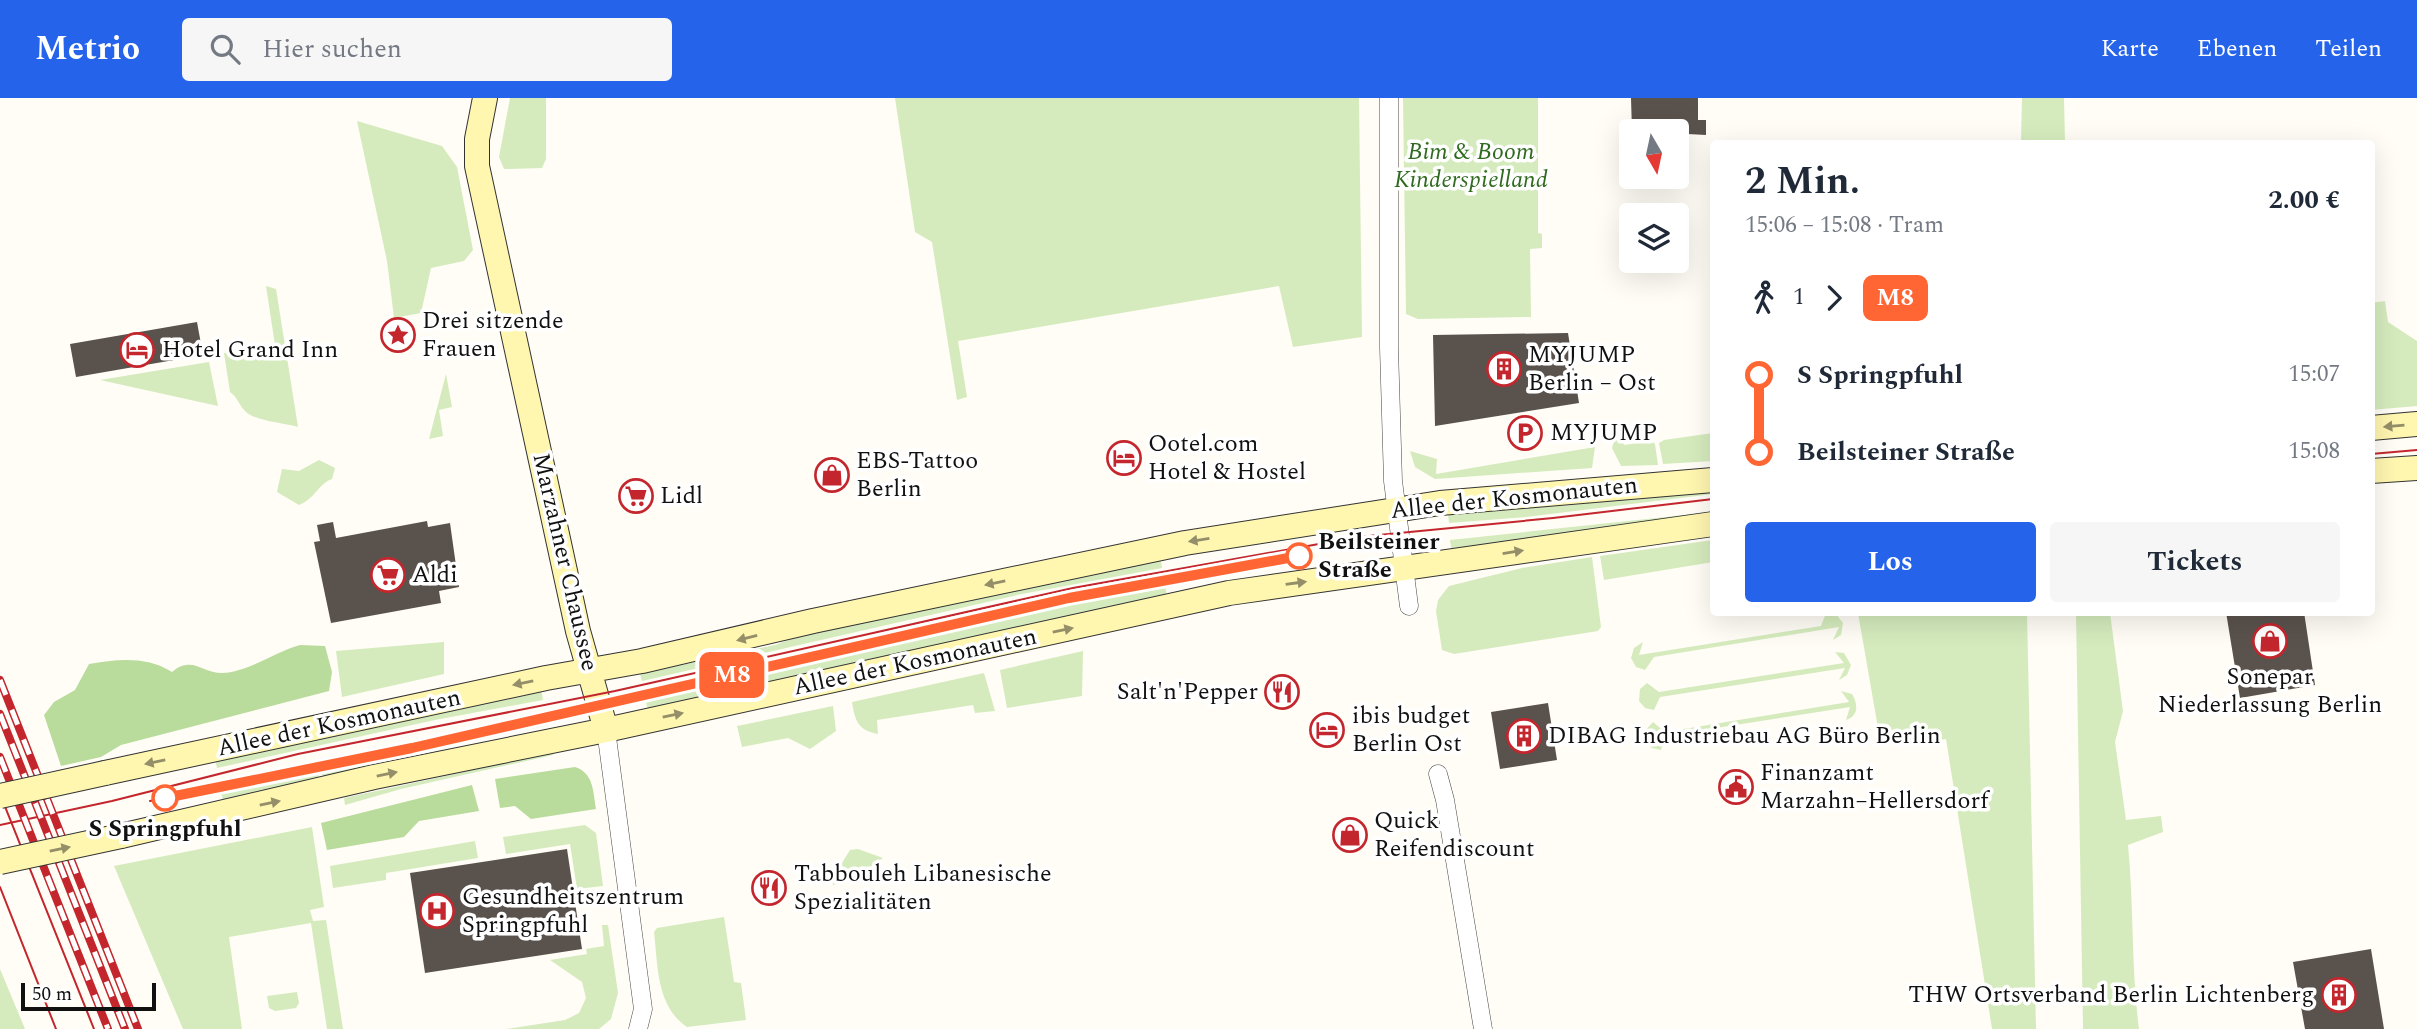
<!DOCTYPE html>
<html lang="de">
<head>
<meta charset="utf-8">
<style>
  body { margin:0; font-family:Spectral,serif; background:#f6f6f7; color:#1f2937; height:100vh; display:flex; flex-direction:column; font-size:26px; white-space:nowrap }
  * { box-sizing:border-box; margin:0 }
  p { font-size:23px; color:#747a83 }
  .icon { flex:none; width:38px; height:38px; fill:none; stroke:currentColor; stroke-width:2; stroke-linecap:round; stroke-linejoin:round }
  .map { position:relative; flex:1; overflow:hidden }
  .details { position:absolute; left:1710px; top:42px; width:665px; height:476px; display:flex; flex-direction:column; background:#fff; border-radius:7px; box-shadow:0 7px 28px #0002 }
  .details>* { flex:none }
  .badge { padding:0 14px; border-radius:10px; font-size:24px; line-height:46px }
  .needle { width:46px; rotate:171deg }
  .fabs { position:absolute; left:1619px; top:21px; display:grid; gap:14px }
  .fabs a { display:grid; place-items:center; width:70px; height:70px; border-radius:7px; background:#fff; box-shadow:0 7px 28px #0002; font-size:35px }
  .scale { position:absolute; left:21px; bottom:18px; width:135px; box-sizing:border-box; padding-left:7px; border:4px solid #111; border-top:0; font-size:19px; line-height:24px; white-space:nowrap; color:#111; -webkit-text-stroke:5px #fff; paint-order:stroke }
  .map>.badge { position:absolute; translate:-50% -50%; box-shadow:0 0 0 4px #fff }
  .legs { display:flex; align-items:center; gap:10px; height:77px; padding:0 35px; font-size:23px }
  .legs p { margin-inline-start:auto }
  .head { display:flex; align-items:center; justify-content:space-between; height:119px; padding:0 35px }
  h1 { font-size:38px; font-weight:700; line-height:52px }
  .primary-button { display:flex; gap:14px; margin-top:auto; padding:14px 35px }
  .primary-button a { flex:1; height:80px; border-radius:7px; background:#2563eb; color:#fff; font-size:28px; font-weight:700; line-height:80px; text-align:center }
  .primary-button a+a { background:#f6f6f7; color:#1f2937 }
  ul { padding:0 35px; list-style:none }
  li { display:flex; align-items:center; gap:24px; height:77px; font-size:26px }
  li i { display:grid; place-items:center; width:10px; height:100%; margin:0 9px; background:currentColor }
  li i::after { content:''; width:18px; height:18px; margin:-9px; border:5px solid; border-radius:50%; background:#fff }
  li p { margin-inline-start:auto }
  li:first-child i { background:linear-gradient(#0000 50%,currentColor 0) }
  li:last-child i { background:linear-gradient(currentColor 50%,#0000 0) }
  header { display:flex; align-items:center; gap:42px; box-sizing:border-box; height:98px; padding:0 35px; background:#2563eb; color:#fff }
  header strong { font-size:33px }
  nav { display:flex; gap:38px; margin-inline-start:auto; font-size:24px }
  .search { width:490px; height:63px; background:#f6f6f7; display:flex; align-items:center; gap:18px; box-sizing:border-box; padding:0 24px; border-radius:7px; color:#747a83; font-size:26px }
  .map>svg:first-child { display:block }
  .green { fill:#d5ebbd }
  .forest { fill:#b9dc9c }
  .building { fill:#5a524d }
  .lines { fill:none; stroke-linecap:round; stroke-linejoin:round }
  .street-casing { stroke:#444; stroke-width:19 }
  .secondary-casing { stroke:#333; stroke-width:26 }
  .street { stroke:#fff; stroke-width:18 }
  .secondary { stroke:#fff6b0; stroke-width:24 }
  .tram { stroke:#c4262e; stroke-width:2 }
  .rail-casing { stroke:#c4262e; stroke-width:8 }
  .rail { stroke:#fff; stroke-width:5; stroke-dasharray:16; stroke-linecap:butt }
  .secondary-bridge-casing { stroke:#333; stroke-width:26; stroke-linecap:butt }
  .secondary-bridge { stroke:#fff6b0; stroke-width:24 }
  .oneway { fill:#948f68 }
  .line-1-casing { stroke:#fff; stroke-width:16 }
  .line-1 { stroke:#f63; stroke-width:10 }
  .stop-1-dot { fill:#fff; stroke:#f63; stroke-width:3.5 }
  .labels { text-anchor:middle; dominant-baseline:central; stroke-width:7; stroke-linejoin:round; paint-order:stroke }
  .park-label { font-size:24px; font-style:italic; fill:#2f6b1f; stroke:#fff }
  .poi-label { font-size:24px; fill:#111; stroke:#fff; text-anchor:start }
  .street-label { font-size:24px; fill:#111; stroke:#fff }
  .stop-label { font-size:24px; font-weight:bold; fill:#111; stroke:#fff; text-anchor:start }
</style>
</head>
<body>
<header>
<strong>Metrio</strong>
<div class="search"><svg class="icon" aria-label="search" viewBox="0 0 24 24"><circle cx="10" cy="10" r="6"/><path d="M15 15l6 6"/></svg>Hier suchen</div>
<nav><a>Karte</a><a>Ebenen</a><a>Teilen</a></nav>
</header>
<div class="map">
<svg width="2417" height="931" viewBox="0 0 2417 931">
  <rect width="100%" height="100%" fill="#fffdf5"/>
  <path class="green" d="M 510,0 L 546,0 L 546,61 L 542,70 L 504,71 L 499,59 Z
    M 895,0 L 1359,0 L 1362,239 L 1293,249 L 1279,188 L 958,243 L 967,299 L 957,302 L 932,144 L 915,134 Z
    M 1403,0 L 1538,0 L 1538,135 L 1542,136 L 1542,150 L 1530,151 L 1531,219 L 1418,221 L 1406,216 Z
    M 2022,0 L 2064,0 L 2065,45 L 2021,45 Z
    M 357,23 L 442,48 L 457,69 L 473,152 L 464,163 L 431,170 L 421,215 L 394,220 L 387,163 Z
    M 266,188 L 276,191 L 298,329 C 284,325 253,323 244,312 C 238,305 238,300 230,294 L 224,255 L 275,247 Z
    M 2385,203 L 2388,224 L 2417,243 L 2417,308 L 2371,312 L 2371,205 Z
    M 209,264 L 218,308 L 100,282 L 203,265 Z
    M 446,276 L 452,309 L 439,312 L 443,338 L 429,341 Z
    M 1713,335 L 1713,363 L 1663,366 L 1659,345 L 1664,342 Z
    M 1622,336 L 1624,347 L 1651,343 L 1655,346 L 1658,367 L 1621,368 L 1612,350 L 1614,343 Z
    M 1595,349 L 1592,370 L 1435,381 L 1415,369 L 1410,353 L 1437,361 L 1436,376 Z
    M 319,362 L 335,370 L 332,381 C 318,386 315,401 299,407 L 277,394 L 282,371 L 299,373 Z
    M 1713,389 L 1713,396 L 1526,419 L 1449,425 L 1448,416 L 1573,407 Z
    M 1713,414 L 1713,417 L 1452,455 L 1450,442 Z
    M 1713,442 L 1713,464 L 1604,482 L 1600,458 Z
    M 1160,459 L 1162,470 L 1022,496 L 642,583 L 640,576 L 775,547 L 815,532 Z
    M 1592,459 L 1601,529 L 1598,533 L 1454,556 L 1442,552 L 1436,513 L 1438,502 L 1449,488 L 1522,470 Z
    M 1165,486 L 1167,499 L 648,612 L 645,600 L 1025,514 Z
    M 1826,515 L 1836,516 L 1843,525 L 1841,537 L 1833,542 L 1839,529 L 1654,559 L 1645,572 L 1636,569 L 1631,560 L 1634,550 L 1643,544 L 1639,557 L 1821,528 Z
    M 1858,515 L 2027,515 L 2036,931 L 1992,931 L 1946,641 L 1905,647 L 1903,638 L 1883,641 L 1878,630 Z
    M 2076,515 L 2110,515 L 2123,613 L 2115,644 L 2126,722 L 2161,718 L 2163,734 L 2128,747 C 2134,808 2131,870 2139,931 L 2083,931 Z
    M 444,544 L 444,576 L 342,599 L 336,553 Z
    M 1083,553 L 1082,598 L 1007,610 L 1000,572 Z
    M 1835,554 L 1844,555 L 1851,567 L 1847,577 L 1839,582 L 1845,570 L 1660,599 L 1654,612 L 1645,610 L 1639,603 L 1640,591 L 1647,585 L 1659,594 L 1844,565 Z
    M 984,575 L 995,613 L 975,615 L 973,607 L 877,622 L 878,636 C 858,632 855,623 852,604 Z
    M 541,590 L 543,602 L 435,622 L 217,670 L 215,661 Z
    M 1841,593 L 1852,596 C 1858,606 1859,618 1846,622 L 1850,609 L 1665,638 L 1661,652 L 1652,650 L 1645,643 L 1645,633 L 1653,624 L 1665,634 L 1849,604 Z
    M 833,608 L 836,633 L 810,651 L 788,640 L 742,649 L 737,628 Z
    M 548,621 L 549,627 L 382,663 L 323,682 L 322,674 Z
    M 552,655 L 553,657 L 401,691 L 345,707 L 344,700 Z
    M 318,675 L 320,683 L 224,705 L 221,695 Z
    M 585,727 L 596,735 L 603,788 L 577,791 L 570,746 L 506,756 L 503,739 Z
    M 312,729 L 324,809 L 310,812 L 313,823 L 326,822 L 343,931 L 327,931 L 311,825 L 229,839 L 242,931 L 183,931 L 114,768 Z
    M 475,743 L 478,760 L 386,775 L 386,782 L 333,790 L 330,768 Z
    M 858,751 L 883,760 L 867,771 L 864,779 L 833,787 L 832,781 L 850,752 Z
    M 724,819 L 734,884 L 741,885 L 746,922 L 687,929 C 656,908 658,867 654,834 L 657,830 Z
    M 602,827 L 608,827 L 618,895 L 611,921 L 599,931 L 506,931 L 565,922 L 579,915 L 586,900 L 582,884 L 550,862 L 587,856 L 586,851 L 604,848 Z
    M 0,871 L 25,931 L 0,931 Z
    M 297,894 L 299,905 L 296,910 L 275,913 L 269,910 L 267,898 Z"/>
  <path class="forest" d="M 300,547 L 325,548 L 332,574 L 329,593 L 121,647 L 101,659 L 61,668 L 44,617 L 54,604 L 75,592 L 89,566 C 117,561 147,558 172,574 C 192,557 202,575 222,575 C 248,574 275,554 300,547 Z
    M 575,669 C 594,675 593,694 596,711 L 531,721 L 515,708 L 500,710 L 495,681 Z
    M 472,687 L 479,713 L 419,723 L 404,739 L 327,752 L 321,725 Z"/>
  <path class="building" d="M 1631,0 L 1698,0 L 1698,22 L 1706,22 L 1706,37 L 1632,33 Z
    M 197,224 L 203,257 L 76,279 L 70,246 Z
    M 1568,235 L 1579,305 L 1435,328 L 1433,237 Z
    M 427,423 L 428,429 L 450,425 L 459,489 L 439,493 L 441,505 L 331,525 L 314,444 L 320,443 L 317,427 L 333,424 L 336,440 Z
    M 2226,514 L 2304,514 L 2315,587 L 2240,600 Z
    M 1548,605 L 1557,662 L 1500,671 L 1491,614 Z
    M 567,751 L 582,851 L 425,875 L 410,775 Z
    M 2371,851 L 2384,931 L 2305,931 L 2293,864 Z"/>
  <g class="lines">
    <g class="street-casing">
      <path id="street" d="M 1389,0 L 1389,250 L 1393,383 L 1409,508
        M 606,632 L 643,911 L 638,931
        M 1438,676 L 1445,702 L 1483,931"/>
    </g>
    <g class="secondary-casing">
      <path id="secondary" d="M 485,0 L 477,41 L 477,68 L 578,533 L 606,632
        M 2371,330 L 2417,326
        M 2371,373 L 2417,370
        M 105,675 L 546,580 L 642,563 L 813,523 L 1185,445 L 1440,405 L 1713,382
        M 121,738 L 374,679 L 606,632 L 1229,495 L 1713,426"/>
    </g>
    <use href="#street" class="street"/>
    <use href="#secondary" class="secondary"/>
    <path class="tram" d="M 2371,356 L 2417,352
      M 0,696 L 94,931
      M 150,703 L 412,650 L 570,612
      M 0,727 L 112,703 L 298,656 L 615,593 L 1073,490 L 1358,439 L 1553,420 L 1713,401
      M 0,789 L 56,931"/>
    <g class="rail-casing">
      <path id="rail" d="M 0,582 L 138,931
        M 0,616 L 125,931
        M 0,659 L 108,931"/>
    </g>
    <use href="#rail" class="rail"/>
    <g class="secondary-bridge-casing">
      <path id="secondary-bridge" d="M 0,698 L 105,675
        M 0,764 L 121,738"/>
    </g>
    <use href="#secondary-bridge" class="secondary-bridge"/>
  </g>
  <defs><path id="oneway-solid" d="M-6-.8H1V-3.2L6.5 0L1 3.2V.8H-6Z" transform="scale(1.75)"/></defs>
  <g class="oneway">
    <use href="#oneway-solid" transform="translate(2394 328) rotate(175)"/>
    <use href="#oneway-solid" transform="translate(1199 442) rotate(171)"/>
    <use href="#oneway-solid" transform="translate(1513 454) rotate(-9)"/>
    <use href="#oneway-solid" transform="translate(995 485) rotate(168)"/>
    <use href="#oneway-solid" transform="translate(1296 485) rotate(-8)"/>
    <use href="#oneway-solid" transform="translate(1063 532) rotate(-12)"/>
    <use href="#oneway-solid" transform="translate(747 540) rotate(166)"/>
    <use href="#oneway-solid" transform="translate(523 585) rotate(168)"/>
    <use href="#oneway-solid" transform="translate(673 617) rotate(-12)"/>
    <use href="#oneway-solid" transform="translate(155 664) rotate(168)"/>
    <use href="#oneway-solid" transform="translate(387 676) rotate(-12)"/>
    <use href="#oneway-solid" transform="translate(270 705) rotate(-12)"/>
    <use href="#oneway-solid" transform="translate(60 751) rotate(-12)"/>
  </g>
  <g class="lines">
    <g class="line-1-casing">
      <path id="line-1" d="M 165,700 L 412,650 L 1069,500 L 1299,458"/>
    </g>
    <use href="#line-1" class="line-1"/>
  </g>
  <defs>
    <g id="sight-ring" transform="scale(1.75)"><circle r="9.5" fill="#fff" stroke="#c4262e" stroke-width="1.5"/><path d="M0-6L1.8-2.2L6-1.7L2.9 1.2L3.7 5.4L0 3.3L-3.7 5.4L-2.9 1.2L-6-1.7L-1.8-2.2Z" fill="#c4262e"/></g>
    <g id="hotel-ring" transform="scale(1.75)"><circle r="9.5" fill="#fff" stroke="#c4262e" stroke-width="1.5"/><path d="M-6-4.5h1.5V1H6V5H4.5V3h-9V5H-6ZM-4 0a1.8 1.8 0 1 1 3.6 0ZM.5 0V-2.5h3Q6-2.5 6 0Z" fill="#c4262e"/></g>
    <g id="building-ring" transform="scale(1.75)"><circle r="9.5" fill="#fff" stroke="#c4262e" stroke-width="1.5"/><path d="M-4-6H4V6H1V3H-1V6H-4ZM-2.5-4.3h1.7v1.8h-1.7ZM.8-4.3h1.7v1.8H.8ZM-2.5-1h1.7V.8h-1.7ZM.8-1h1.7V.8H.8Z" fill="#c4262e"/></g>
    <g id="parking-ring" transform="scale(1.75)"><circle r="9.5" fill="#fff" stroke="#c4262e" stroke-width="1.5"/><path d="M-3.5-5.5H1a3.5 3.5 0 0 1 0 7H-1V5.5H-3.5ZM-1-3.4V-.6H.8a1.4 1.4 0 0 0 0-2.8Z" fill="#c4262e"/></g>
    <g id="shop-ring" transform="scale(1.75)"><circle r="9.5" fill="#fff" stroke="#c4262e" stroke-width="1.5"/><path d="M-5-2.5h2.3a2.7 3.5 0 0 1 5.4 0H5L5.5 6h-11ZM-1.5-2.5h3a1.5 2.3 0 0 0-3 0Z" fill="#c4262e"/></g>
    <g id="supermarket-ring" transform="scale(1.75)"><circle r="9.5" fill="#fff" stroke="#c4262e" stroke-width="1.5"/><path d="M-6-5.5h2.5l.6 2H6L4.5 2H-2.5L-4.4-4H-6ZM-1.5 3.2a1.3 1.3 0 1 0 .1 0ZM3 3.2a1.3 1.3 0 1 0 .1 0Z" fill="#c4262e"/></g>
    <g id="restaurant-ring" transform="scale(1.75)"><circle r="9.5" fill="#fff" stroke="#c4262e" stroke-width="1.5"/><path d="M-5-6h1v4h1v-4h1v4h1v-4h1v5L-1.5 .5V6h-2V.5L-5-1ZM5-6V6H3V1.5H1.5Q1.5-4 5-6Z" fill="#c4262e"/></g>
    <g id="civic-ring" transform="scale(1.75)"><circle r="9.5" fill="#fff" stroke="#c4262e" stroke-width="1.5"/><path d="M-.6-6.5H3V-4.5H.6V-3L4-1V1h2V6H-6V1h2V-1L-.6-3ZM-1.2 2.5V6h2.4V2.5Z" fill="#c4262e"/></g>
    <g id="hospital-ring" transform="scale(1.75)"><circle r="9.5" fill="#fff" stroke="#c4262e" stroke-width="1.5"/><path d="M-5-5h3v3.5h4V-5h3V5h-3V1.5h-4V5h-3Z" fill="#c4262e"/></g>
  </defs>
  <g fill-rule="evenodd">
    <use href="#sight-ring" x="398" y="237"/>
    <use href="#hotel-ring" x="137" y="252"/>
    <use href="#building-ring" x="1504" y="271"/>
    <use href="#parking-ring" x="1525" y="335"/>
    <use href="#hotel-ring" x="1124" y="360"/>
    <use href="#shop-ring" x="832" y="377"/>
    <use href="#supermarket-ring" x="636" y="398"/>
    <use href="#supermarket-ring" x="388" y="477"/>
    <use href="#shop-ring" x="2270" y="543"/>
    <use href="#restaurant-ring" x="1282" y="594"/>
    <use href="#hotel-ring" x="1327" y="632"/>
    <use href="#building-ring" x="1524" y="638"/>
    <use href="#civic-ring" x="1736" y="689"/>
    <use href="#shop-ring" x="1350" y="737"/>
    <use href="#restaurant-ring" x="769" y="790"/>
    <use href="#hospital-ring" x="437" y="813"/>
    <use href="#building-ring" x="2339" y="897"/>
  </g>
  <g class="stop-1-dot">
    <circle cx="1299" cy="458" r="12"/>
    <circle cx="165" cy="700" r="12"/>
  </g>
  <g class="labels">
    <g class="park-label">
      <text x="1471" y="54">Bim &amp; Boom<tspan x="1471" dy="28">Kinderspielland</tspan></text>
    </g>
    <g class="poi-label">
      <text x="422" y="223">Drei sitzende<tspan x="422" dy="28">Frauen</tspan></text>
      <text x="162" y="252">Hotel Grand Inn</text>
      <text x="1528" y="257">MYJUMP<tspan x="1528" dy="28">Berlin – Ost</tspan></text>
      <text x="1550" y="335">MYJUMP</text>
      <text x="1148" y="346">Ootel.com<tspan x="1148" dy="28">Hotel &amp; Hostel</tspan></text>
      <text x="856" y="363">EBS-Tattoo<tspan x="856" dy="28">Berlin</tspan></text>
      <text x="660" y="398">Lidl</text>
      <text x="412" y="477">Aldi</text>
      <text x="2270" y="579" text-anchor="middle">Sonepar<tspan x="2270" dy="28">Niederlassung Berlin</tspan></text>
      <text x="1258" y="594" text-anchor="end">Salt'n'Pepper</text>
      <text x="1352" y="618">ibis budget<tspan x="1352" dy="28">Berlin Ost</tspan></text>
      <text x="1548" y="638">DIBAG Industriebau AG Büro Berlin</text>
      <text x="1760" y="675">Finanzamt<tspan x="1760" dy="28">Marzahn–Hellersdorf</tspan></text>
      <text x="1374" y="723">Quick<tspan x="1374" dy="28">Reifendiscount</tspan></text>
      <text x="794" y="776">Tabbouleh Libanesische<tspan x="794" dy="28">Spezialitäten</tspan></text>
      <text x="462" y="799">Gesundheitszentrum<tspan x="462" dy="28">Springpfuhl</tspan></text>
      <text x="2314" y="897" text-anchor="end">THW Ortsverband Berlin Lichtenberg</text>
    </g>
    <g class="street-label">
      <text transform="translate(1514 400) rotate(-6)">Allee der Kosmonauten</text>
      <text transform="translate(565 464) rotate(77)">Marzahner Chaussee</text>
      <text transform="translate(915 564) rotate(-12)">Allee der Kosmonauten</text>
      <text transform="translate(339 625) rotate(-12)">Allee der Kosmonauten</text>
    </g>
    <g class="stop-label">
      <text x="1318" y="444">Beilsteiner<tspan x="1318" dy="28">Straße</tspan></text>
      <text x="165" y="731" text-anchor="middle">S Springpfuhl</text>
    </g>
  </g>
</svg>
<div class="fabs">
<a><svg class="needle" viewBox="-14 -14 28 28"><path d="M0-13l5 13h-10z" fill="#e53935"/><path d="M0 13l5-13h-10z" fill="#747a83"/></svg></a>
<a><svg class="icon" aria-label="layers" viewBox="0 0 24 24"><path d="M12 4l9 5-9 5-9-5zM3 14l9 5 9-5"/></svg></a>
</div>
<div class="scale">50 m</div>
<b class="badge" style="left:732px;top:577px;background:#f63;color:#fff">M8</b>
<section class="details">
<div class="head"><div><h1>2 Min.</h1><p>15:06 – 15:08 · Tram</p></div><b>2.00 €</b></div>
<div class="legs"><svg class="icon" aria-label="walk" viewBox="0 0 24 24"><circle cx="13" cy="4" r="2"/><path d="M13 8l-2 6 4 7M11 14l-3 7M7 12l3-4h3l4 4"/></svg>1<svg class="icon" aria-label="forward" viewBox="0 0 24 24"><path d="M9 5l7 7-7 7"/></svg><b class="badge" style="background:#f63;color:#fff">M8</b></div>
<ul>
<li><i style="color:#f63"></i><b>S Springpfuhl</b><p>15:07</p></li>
<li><i style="color:#f63"></i><b>Beilsteiner Straße</b><p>15:08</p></li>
</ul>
<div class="primary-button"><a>Los</a><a>Tickets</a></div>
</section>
</div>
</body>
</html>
